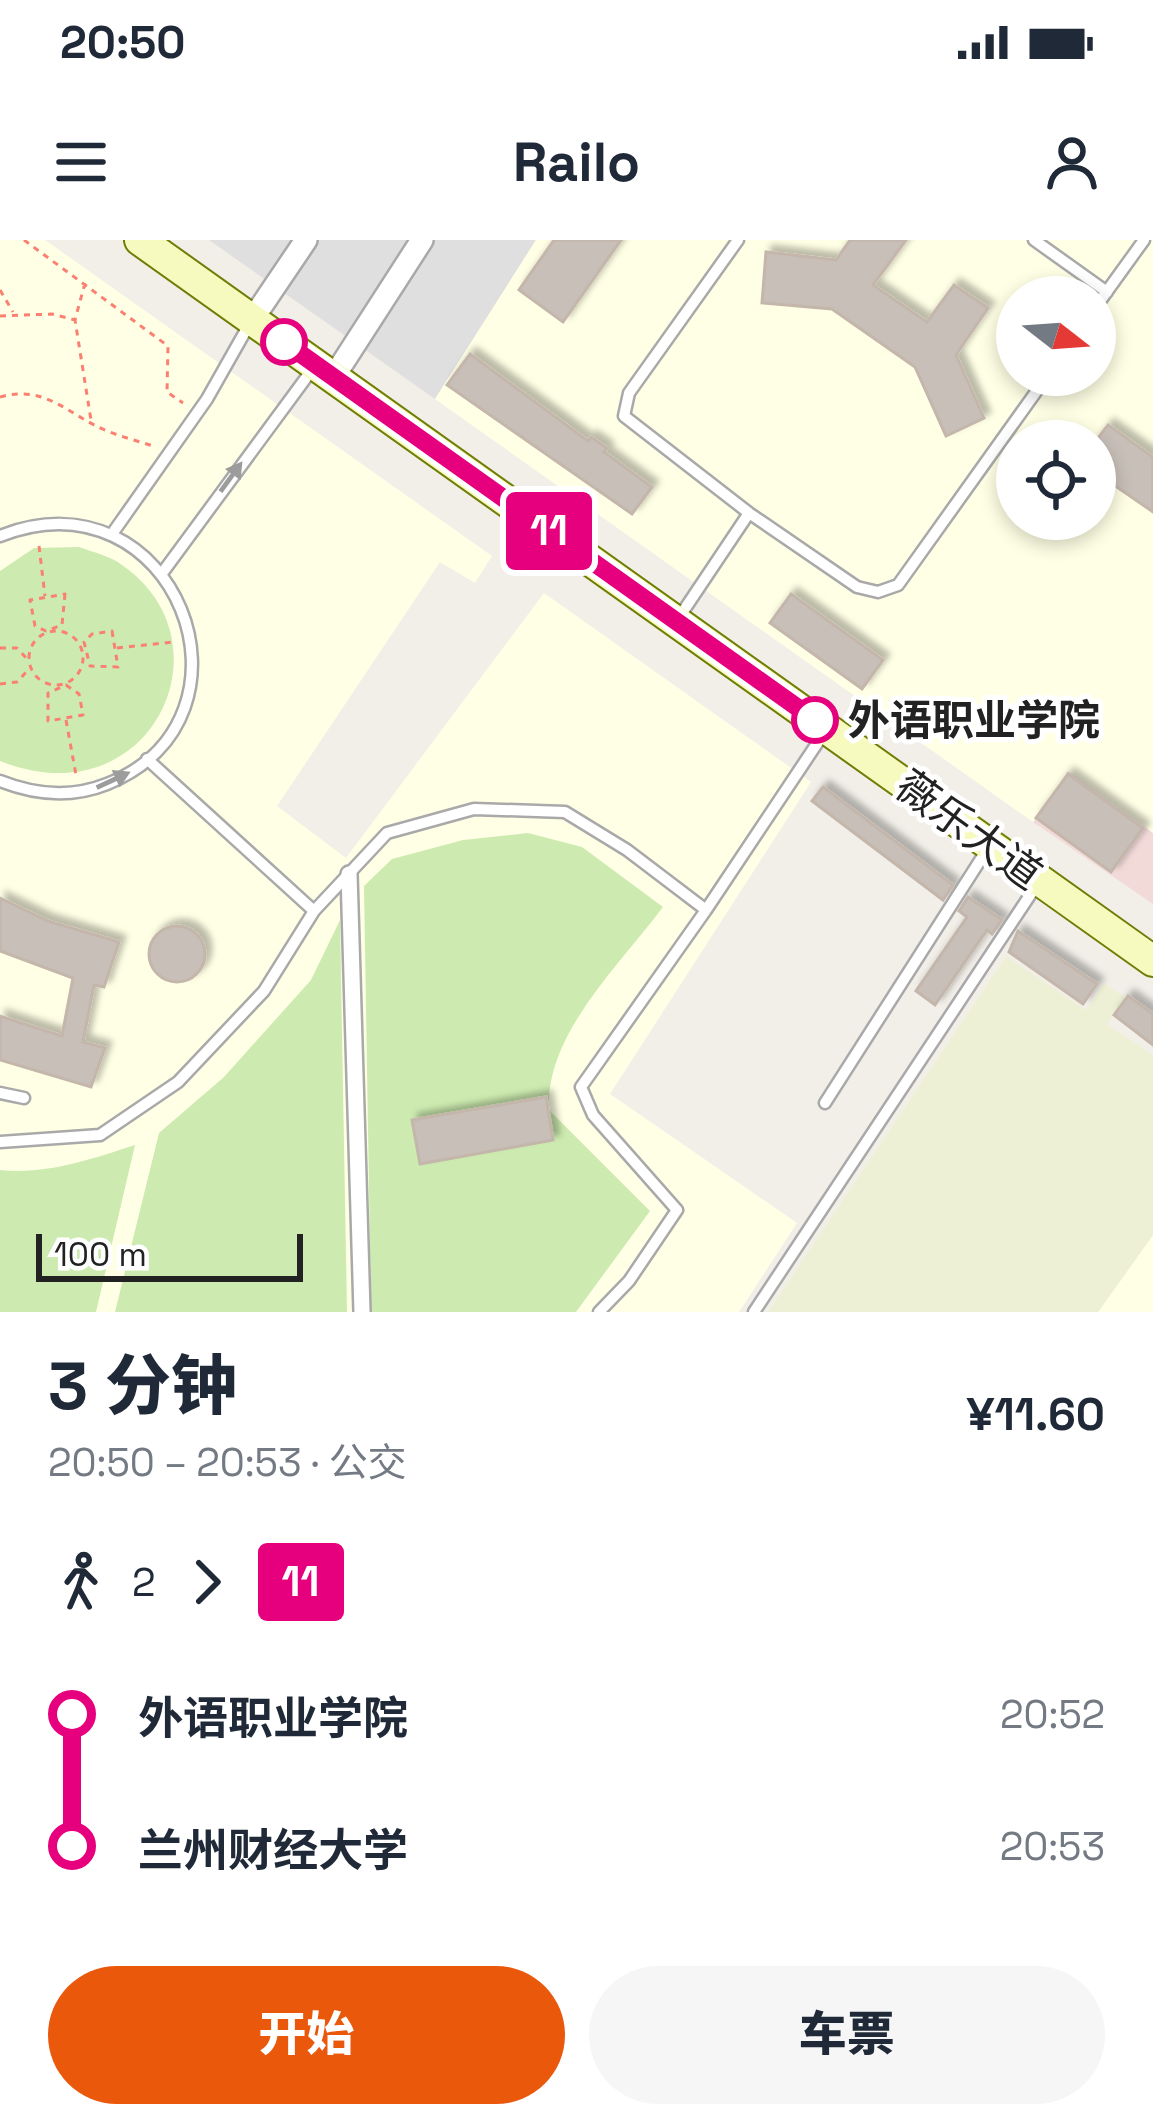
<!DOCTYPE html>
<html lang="zh">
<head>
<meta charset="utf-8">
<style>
  body { margin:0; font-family:"Space Grotesk","Noto Sans SC",sans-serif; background:#f6f6f7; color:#1f2937; height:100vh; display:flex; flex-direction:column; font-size:45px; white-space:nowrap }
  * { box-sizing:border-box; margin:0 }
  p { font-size:39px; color:#747a83 }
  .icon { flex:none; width:66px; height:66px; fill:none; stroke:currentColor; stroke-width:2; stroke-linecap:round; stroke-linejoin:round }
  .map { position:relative; height:1072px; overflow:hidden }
  .panel { display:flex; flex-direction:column; background:#fff; flex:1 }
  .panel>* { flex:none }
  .badge { padding:0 24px; border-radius:9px; font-size:42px; line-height:78px }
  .needle { width:78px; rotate:107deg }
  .buttons { position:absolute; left:996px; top:36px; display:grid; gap:24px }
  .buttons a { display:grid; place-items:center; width:120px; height:120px; border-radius:50%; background:#fff; box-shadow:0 6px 18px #0003; font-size:60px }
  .scale { position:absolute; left:36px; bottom:30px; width:267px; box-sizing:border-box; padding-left:12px; border:6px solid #222; border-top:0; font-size:33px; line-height:42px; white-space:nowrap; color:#222; -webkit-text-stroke:9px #fff; paint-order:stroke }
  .map>.badge { position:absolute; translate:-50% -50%; box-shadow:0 0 0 6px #fff }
  .legs { display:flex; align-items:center; gap:18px; height:132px; padding:0 48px; font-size:39px }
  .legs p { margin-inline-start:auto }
  .headline { display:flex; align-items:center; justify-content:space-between; height:204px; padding:0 48px }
  h1 { font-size:66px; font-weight:800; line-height:90px }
  .primary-button { display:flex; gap:24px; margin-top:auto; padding:24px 48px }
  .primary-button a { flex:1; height:138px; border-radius:72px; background:#ea580c; color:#fff; font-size:48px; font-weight:800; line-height:138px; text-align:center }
  .primary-button a+a { background:#f6f6f7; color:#1f2937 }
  ul { padding:0 48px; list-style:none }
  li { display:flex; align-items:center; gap:42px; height:132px; font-size:45px }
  li i { display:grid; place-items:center; width:18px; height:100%; margin:0 15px; background:currentColor }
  li i::after { content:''; width:30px; height:30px; margin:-15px; border:9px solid; border-radius:50%; background:#fff }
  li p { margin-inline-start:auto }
  li:first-child i { background:linear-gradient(#0000 50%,currentColor 0) }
  li:last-child i { background:linear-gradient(currentColor 50%,#0000 0) }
  .status { display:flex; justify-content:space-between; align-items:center; height:84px; padding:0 60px; background:#fff; direction:ltr }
  .status svg { height:33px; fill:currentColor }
  header { display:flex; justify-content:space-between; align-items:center; height:156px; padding:0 48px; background:#fff; font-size:54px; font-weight:800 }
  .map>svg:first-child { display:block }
  .residential { fill:#e0dfdf }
  .commercial { fill:#f2dad9 }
  .education { fill:#ffffe5; fill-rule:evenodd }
  .farmland { fill:#eef0d5 }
  .grass { fill:#cdebb0 }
  .building { fill:#c7bfb8; stroke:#c4b6ab; stroke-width:3; filter:url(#shadow) }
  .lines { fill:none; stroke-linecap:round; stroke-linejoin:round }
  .service-casing { stroke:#a9a9a9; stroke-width:15 }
  .pedestrian-casing { stroke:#a9a9a9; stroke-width:20 }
  .minor-casing { stroke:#a9a9a9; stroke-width:26 }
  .secondary-casing { stroke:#707d05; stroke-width:34 }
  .path { stroke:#fa8072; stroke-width:3; stroke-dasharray:6 6; stroke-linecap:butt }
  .service { stroke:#fff; stroke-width:10 }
  .pedestrian { stroke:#fff; stroke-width:15 }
  .minor { stroke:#fff; stroke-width:21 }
  .secondary { stroke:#f7fabf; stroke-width:30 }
  .oneway { fill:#9c9c9c }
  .line-1-casing { stroke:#fff; stroke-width:27 }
  .line-1 { stroke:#e6007e; stroke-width:18 }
  .stop-1-dot { fill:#fff; stroke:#e6007e; stroke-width:6 }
  .labels { text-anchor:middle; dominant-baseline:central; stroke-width:10; stroke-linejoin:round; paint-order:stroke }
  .stop-label { font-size:42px; font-weight:bold; fill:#222; stroke:#fff; text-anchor:start }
  .street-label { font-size:42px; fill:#222; stroke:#fff }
</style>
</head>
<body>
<div class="status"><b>20:50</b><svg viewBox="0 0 49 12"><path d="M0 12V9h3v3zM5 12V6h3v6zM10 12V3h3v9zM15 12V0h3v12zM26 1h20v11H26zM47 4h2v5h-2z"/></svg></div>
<header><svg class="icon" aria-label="menu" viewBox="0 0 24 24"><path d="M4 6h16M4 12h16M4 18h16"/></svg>Railo<svg class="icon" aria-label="person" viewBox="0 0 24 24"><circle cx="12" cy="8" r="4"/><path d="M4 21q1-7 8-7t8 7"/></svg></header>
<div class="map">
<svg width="1153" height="1072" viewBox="0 0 1153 1072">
  <defs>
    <filter id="shadow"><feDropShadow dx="6" dy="-6" stdDeviation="3" flood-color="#0004"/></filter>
  </defs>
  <rect width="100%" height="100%" fill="#f2efe9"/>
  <path class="residential" d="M 209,0 L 536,0 L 435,159 Z"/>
  <path class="commercial" d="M 1068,531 L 1153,593 L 1153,664 L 1033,582 Z"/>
  <path class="education" d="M 0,0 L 45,0 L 492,316 L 475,343 L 440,322 L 277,566 L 346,618 L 544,353 L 811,542 L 610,854 L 797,983 L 739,1072 L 0,1072 Z
    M 536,0 L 1153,0 L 1153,593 L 1068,531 L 1033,582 L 435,159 ZM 1017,57 L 1095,57 L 1095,135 L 1017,135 ZM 1017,201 L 1095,201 L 1095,279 L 1017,279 Z
    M 1153,995 L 1153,1072 L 1098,1072 Z"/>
  <path class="farmland" d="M 1006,716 L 1086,770 L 1104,743 L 1125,757 L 1107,784 L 1153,815 L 1153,995 L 1098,1072 L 768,1072 Z"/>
  <path class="grass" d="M 79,307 C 93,312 110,316 122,325 C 234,402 151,581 0,521 L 0,331 L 34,308 Z
    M 528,593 L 582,607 L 663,667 C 620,725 545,794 549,870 L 650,971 L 576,1072 L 371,1072 L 364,646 L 392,619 L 463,600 Z
    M 340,680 L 347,1072 L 115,1072 L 159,893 L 224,837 L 311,740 Z
    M 135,905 L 96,1072 L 0,1072 L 0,930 C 46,935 92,919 135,905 Z"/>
  <path class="building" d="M 554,0 L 621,0 L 563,82 L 519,50 Z
    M 850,0 L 906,0 L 873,45 L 927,82 L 954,45 L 988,68 L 956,115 L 984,178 L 946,196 L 915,127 L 832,69 L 762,63 L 766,12 L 836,20 Z
    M 470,114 L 588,201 L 591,197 L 607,208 L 604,212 L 652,247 L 632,274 L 447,145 Z
    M 1108,185 L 1153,217 L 1153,272 L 1095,232 L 1095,202 Z
    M 791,354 L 883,420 L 862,449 L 770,383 Z
    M 1068,534 L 1143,588 L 1111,632 L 1036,578 Z
    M 823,547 L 953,645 L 943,660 L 812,561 Z
    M 968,657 L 1002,680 L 992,694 L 987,690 L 935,765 L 916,751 L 967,677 L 959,671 Z
    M 0,658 L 48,681 L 119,702 L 104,747 L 94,745 L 83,802 L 105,808 L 91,847 L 0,820 L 0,776 L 62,796 L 73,738 L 0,711 Z
    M149 714a28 28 0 1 1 56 0a28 28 0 1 1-56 0Z
    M 1018,691 L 1097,744 L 1083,764 L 1009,712 Z
    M 1128,756 L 1153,774 L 1153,805 L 1114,775 Z
    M 546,857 L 553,900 L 420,924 L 412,880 Z"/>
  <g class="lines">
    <g class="service-casing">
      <path id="service" d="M 738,0 L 629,153 L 624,176 L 749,273 L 857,347 L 878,352 L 898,345 L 1048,135
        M 1034,0 L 1107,52
        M 1095,68 L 1144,0
        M 112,294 L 207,159 L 250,83
        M 0,296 C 175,227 272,478 107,544 C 72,558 35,555 0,541
        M 163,332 L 314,127
        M 678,379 L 749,273
        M 147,519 L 314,671
        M 706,670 L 824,493
        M 0,853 L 24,858
        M 825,863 L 988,608
        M 0,902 L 100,895 L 178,842 L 264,751 L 314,671 L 387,593 L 474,569 L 565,572 L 627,610 L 706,670 L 581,847 L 593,875 L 677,970 L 629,1041 L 599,1072
        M 754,1072 L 1038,643"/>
    </g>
    <g class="pedestrian-casing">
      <path id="pedestrian" d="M 349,634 L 362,1072"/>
    </g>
    <g class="minor-casing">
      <path id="minor" d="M 252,80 L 306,0
        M 333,138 L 422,0"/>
    </g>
    <g class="secondary-casing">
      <path id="secondary" d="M 140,0 L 1153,721"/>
    </g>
    <path class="path" d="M 24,0 L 168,106 L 167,152 L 183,163
      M 85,43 L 75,80 L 91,180
      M 0,50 L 13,72
      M 0,76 L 52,74 L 75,80
      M 0,157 C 46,144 68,175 107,191 C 122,197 138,201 153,206
      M 39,306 L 45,356
      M 65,354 L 62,385 L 46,391 L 35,386 L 30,360 Z
      M29 418a27 27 0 1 1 54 0a27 27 0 1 1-54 0Z
      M 112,391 L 118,427 L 90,426 L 84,402 L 92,394 Z
      M 0,408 L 17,408 L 28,420
      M 117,408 L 173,402
      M 0,444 L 17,442 L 28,430
      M 66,445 L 79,454 L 83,475 L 48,481 L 48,453 Z
      M 66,480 L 76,535"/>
    <use href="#service" class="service"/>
    <use href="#pedestrian" class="pedestrian"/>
    <use href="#minor" class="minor"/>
    <use href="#secondary" class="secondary"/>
  </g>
  <defs><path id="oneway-solid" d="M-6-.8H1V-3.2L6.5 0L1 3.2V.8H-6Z" transform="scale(3)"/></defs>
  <g class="oneway">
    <use href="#oneway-solid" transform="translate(231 237) rotate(-54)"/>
    <use href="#oneway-solid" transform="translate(113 540) rotate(-25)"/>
  </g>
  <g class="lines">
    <g class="line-1-casing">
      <path id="line-1" d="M 284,102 L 815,480"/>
    </g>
    <use href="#line-1" class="line-1"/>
  </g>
  <g class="stop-1-dot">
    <circle cx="284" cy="102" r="21"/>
    <circle cx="815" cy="480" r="21"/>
  </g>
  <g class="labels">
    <g class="stop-label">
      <text x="848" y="480">外语职业学院</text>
    </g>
    <g class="street-label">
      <text transform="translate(969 590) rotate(36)">薇乐大道</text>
    </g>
  </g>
</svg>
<div class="buttons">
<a><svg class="needle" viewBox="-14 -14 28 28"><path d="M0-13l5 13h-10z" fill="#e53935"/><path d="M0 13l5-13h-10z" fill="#747a83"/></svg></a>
<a><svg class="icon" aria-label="locate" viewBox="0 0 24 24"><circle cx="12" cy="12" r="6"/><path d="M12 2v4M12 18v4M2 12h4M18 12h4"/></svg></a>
</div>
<div class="scale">100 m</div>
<b class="badge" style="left:549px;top:291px;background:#e6007e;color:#fff">11</b>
</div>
<section class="panel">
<div class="headline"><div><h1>3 分钟</h1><p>20:50 – 20:53 · 公交</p></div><b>¥11.60</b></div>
<div class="legs"><svg class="icon" aria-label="walk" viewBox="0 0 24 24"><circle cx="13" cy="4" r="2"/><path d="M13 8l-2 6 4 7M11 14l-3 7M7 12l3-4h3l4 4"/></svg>2<svg class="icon" aria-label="forward" viewBox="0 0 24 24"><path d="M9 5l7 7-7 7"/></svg><b class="badge" style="background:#e6007e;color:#fff">11</b></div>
<ul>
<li><i style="color:#e6007e"></i><b>外语职业学院</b><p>20:52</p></li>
<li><i style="color:#e6007e"></i><b>兰州财经大学</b><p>20:53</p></li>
</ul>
<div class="primary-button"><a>开始</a><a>车票</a></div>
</section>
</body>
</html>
